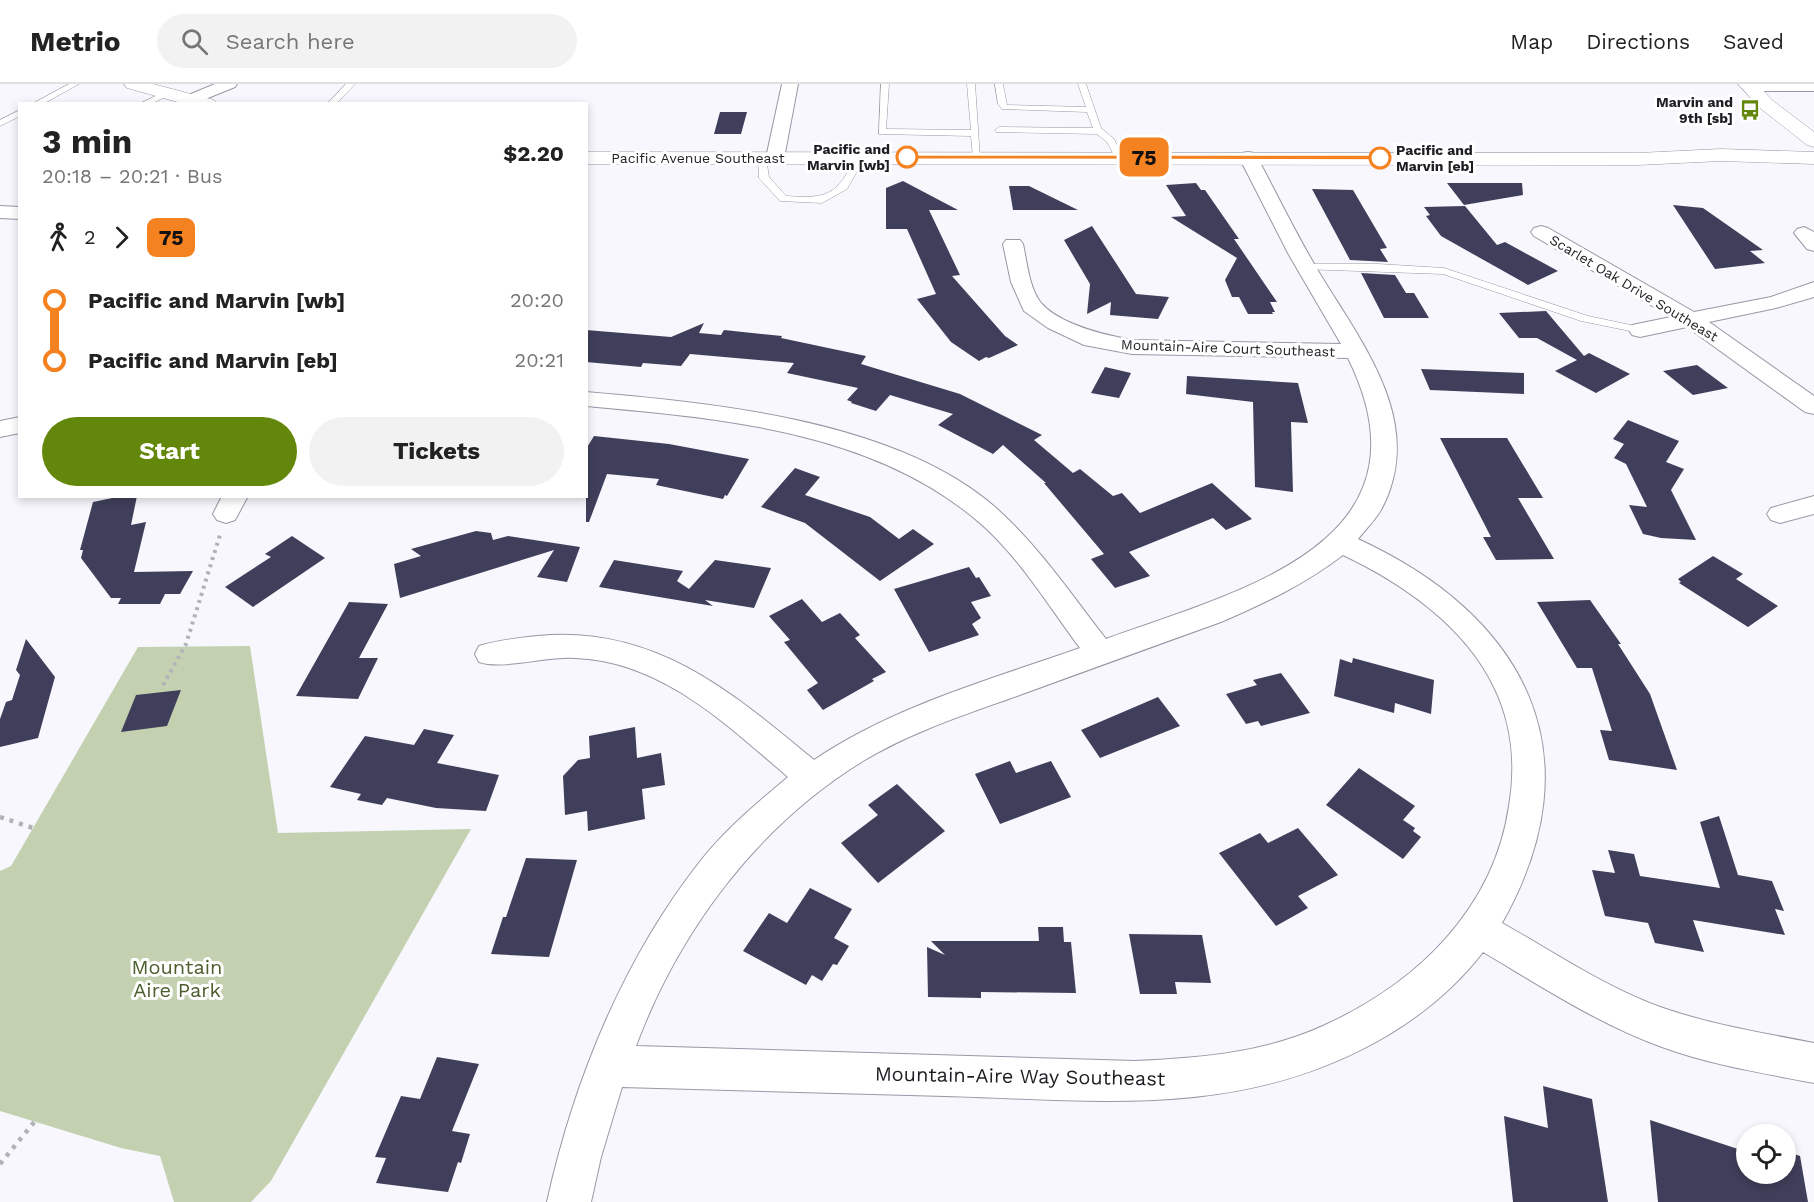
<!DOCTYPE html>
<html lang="en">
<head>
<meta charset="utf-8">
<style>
  body { margin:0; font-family:"Work Sans",sans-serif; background:#f2f2f2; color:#222; height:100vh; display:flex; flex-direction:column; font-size:22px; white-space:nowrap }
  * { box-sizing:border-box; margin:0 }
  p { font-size:20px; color:#767676 }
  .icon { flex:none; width:33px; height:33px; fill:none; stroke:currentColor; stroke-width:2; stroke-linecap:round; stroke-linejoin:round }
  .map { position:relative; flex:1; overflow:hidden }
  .side { position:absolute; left:18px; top:18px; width:570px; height:396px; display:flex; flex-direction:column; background:#fff; border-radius:0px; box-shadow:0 3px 9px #0003 }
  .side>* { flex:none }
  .badge { padding:0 12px; border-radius:9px; font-size:21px; line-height:39px }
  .fabs { position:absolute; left:1736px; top:1040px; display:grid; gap:12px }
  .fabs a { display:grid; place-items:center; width:60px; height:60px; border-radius:50%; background:#fff; box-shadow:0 3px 9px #0003; font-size:30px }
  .map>.badge { position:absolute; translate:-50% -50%; box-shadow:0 0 0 3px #fff }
  .legs { display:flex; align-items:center; gap:9px; height:66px; padding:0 24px; font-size:20px }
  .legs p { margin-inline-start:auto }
  .headline { display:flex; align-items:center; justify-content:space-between; height:102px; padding:0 24px }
  h1 { font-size:33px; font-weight:700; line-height:45px }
  .cta { display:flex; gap:12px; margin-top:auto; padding:12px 24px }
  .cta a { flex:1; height:69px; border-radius:36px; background:#63870a; color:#fff; font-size:24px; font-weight:700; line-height:69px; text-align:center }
  .cta a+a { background:#f2f2f2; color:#222 }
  ul { padding:0 24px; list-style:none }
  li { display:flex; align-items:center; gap:21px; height:60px; font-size:22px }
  li i { display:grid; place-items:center; width:9px; height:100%; margin:0 8px; background:currentColor }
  li i::after { content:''; width:15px; height:15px; margin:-8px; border:4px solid; border-radius:50%; background:#fff }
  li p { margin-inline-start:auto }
  li:first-child i { background:linear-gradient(#0000 50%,currentColor 0) }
  li:last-child i { background:linear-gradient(currentColor 50%,#0000 0) }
  header { display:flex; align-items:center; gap:36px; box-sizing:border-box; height:84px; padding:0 30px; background:#fff; border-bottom:2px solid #e0e0e0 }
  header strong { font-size:28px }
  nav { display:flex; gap:33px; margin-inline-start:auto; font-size:21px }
  .search { width:420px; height:54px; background:#f2f2f2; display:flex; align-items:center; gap:15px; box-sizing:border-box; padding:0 21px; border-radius:33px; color:#767676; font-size:22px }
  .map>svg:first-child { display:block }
  .green { fill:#c3d1b1 }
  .building { fill:#403f5b }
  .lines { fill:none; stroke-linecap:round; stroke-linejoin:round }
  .service-casing { stroke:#9898a7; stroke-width:1 }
  .minor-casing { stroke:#9898a7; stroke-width:2 }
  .secondary-casing { stroke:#9898a7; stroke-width:1 }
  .primary-casing { stroke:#9898a7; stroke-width:1 }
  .path-far1 { stroke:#b1b1b6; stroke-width:4; stroke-dasharray:3 4.5; stroke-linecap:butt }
  .path { stroke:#b1b1b6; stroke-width:4.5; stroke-dasharray:4 6; stroke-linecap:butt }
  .service { fill:#fff; fill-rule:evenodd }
  .minor { fill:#fff; fill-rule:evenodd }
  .secondary { fill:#fff; fill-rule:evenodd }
  .primary { fill:#fff; fill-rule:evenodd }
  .line-1 { fill:#f58220; stroke:#fff; stroke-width:1.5 }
  .stop-1-dot { fill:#fff; stroke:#f58220; stroke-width:3 }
  .labels { text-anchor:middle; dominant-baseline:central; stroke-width:6; stroke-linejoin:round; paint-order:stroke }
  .far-poi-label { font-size:14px; font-weight:bold; fill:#1e1e23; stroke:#fff; text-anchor:end }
  .far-stop-label { font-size:14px; font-weight:bold; fill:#1e1e23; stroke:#fff; text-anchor:end }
  .far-street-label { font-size:14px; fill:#1e1e23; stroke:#fff }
  .near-park-label { font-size:20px; fill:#4b5e2d; stroke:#fff }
  .near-street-label { font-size:20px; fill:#1e1e23; stroke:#fff }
</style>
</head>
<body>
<header>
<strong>Metrio</strong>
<div class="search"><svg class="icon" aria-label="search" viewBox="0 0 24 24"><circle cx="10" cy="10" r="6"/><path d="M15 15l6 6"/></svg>Search here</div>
<nav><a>Map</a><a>Directions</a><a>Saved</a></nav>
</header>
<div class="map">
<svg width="1814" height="1118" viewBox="0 0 1814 1118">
  <rect width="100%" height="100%" fill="#f7f7fd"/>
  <path class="green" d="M 250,562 L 278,749 L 471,745 L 271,1097 L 251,1118 L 174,1118 L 160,1072 L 121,1064 L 0,1027 L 0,787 L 11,782 L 138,563 Z"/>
  <path class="building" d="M 720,28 L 747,28 L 741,50 L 714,50 Z
    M 903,97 L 958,126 L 929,126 L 960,191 L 952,192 L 1005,252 L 1018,261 L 989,274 L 986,273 L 979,277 L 951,258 L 917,215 L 936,210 L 907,145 L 886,145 L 886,104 Z
    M 1196,99 L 1201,106 L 1205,106 L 1239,155 L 1234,155 L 1277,218 L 1270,218 L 1275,228 L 1272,228 L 1273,230 L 1248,230 L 1239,213 L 1232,213 L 1225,196 L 1237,174 L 1171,133 L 1186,132 L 1166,101 Z
    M 1447,99 L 1522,99 L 1523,111 L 1464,121 Z
    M 1009,102 L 1029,102 L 1078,126 L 1013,126 Z
    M 1312,105 L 1353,106 L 1387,164 L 1380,165 L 1388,178 L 1350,176 Z
    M 1673,121 L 1703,124 L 1763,166 L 1750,167 L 1765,179 L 1715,185 Z
    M 1465,122 L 1497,161 L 1505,158 L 1558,187 L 1528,201 L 1441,152 L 1426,132 L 1430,131 L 1424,123 Z
    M 1092,142 L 1136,210 L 1169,213 L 1158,235 L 1110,231 L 1111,218 L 1087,230 L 1090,200 L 1064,156 Z
    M 1361,189 L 1395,191 L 1406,209 L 1414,209 L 1429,234 L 1384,234 Z
    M 1546,227 L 1584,272 L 1589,269 L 1630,290 L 1596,309 L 1555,287 L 1577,276 L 1537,254 L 1519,254 L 1499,229 Z
    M 704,239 L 699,249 L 721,251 L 724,246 L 782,252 L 781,254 L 866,272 L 861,280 L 960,310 L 1042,351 L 1034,356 L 1073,389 L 1080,385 L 1113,412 L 1122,409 L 1140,429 L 1212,399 L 1252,435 L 1226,446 L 1213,434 L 1129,468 L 1150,492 L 1115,504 L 1091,475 L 1104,470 L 1044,399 L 1046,399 L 1003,361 L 993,370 L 938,341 L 953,330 L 890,311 L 876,327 L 851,319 L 852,318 L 847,316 L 858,304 L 787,289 L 794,279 L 690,270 L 681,282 L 643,279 L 641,283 L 586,278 L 586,246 L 671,253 Z
    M 1697,281 L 1728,304 L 1693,311 L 1663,287 Z
    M 1105,283 L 1131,289 L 1119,314 L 1091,309 Z
    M 1421,285 L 1524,289 L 1524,310 L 1430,306 Z
    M 1187,292 L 1298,299 L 1308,339 L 1291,338 L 1293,408 L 1255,403 L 1253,318 L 1186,310 Z
    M 1628,336 L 1679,357 L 1666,378 L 1684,385 L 1671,406 L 1696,456 L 1661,454 L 1643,450 L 1629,421 L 1647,423 L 1626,380 L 1614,374 L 1624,360 L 1613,355 Z
    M 594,352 L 669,360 L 749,375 L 727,412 L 725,411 L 723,415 L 656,401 L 659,395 L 607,390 L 589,438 L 586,438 L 586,365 Z
    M 1440,354 L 1507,354 L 1543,414 L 1518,414 L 1554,475 L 1496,476 L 1483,453 L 1491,453 Z
    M 795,384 L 820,393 L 805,411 L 870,433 L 899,455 L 913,445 L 934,460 L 880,497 L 805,439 L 761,423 Z
    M 122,412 L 137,412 L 131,441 L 146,438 L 134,488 L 193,487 L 180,510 L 165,510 L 160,520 L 118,520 L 121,514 L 111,514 L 81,474 L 83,466 L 80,466 L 93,418 Z
    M 476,447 L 491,449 L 493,456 L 508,452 L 580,463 L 567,498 L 537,493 L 554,466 L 400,514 L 394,480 L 421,472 L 411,465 Z
    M 292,452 L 325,474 L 253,523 L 225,503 L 271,473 L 265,470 Z
    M 1713,472 L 1743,490 L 1736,495 L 1778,522 L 1748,543 L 1679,499 L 1681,498 L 1678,495 Z
    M 614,476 L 683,487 L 677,497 L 689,505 L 715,476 L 771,484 L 754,524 L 705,516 L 713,522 L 599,503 Z
    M 969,483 L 976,494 L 979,493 L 991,512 L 971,518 L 981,534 L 972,540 L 979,551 L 929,568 L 894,505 Z
    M 802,515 L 822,538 L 840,529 L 860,551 L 855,554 L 886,588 L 872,595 L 874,597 L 823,626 L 807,606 L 818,599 L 784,558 L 790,556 L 769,532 Z
    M 1590,516 L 1621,560 L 1618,560 L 1650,610 L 1677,686 L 1609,676 L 1600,646 L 1612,647 L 1592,584 L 1577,584 L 1537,518 Z
    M 349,518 L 388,520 L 359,574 L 378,574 L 358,615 L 296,612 Z
    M 26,555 L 55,593 L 38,654 L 0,663 L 0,635 L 6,618 L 12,616 L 20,591 L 16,586 Z
    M 1353,574 L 1434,596 L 1431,630 L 1395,619 L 1394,629 L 1334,612 L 1340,575 L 1352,579 Z
    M 1281,589 L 1310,629 L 1261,642 L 1258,637 L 1246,640 L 1226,610 L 1257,601 L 1253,596 Z
    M 181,606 L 167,642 L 121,648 L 136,611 Z
    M 1158,613 L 1180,642 L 1100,674 L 1081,646 Z
    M 635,643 L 637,674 L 661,669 L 665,701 L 642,705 L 645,735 L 588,747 L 587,727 L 565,731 L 563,692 L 578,676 L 590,674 L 589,652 Z
    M 424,645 L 454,651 L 437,679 L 499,691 L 486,727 L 436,724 L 387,714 L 382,721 L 357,716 L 361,710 L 330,703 L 365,652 L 414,661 Z
    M 1010,677 L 1016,689 L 1051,677 L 1071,713 L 1000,740 L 975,690 Z
    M 1359,684 L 1415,722 L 1403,736 L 1415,744 L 1413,747 L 1421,753 L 1403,775 L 1326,721 Z
    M 897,700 L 945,747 L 878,799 L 841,759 L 878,731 L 868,721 Z
    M 1719,732 L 1738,791 L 1772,797 L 1784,827 L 1775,825 L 1785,851 L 1693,836 L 1704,868 L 1655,859 L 1648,839 L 1605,832 L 1592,786 L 1615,789 L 1608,766 L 1634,770 L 1640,792 L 1720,804 L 1700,738 Z
    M 1298,744 L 1338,791 L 1298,812 L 1308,824 L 1276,842 L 1219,769 L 1260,749 L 1268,759 Z
    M 526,774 L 577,776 L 549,873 L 491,870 L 503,833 L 506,833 Z
    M 810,804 L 852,825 L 834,854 L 849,862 L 837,881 L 833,880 L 822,897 L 812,891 L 806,901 L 743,867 L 769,829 L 787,839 Z
    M 1038,843 L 1063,843 L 1064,858 L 1071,858 L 1076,909 L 981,908 L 981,914 L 928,913 L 927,863 L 945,871 L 931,857 L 1039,857 Z
    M 1129,850 L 1202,851 L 1211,899 L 1175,898 L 1177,910 L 1140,910 Z
    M 437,973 L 479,980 L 452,1047 L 470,1050 L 461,1079 L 458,1078 L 448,1108 L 376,1099 L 386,1074 L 375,1073 L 401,1012 L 420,1015 Z
    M 1543,1002 L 1592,1015 L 1608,1118 L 1513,1118 L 1504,1032 L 1548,1044 Z
    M 1650,1036 L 1744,1067 L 1742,1052 L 1746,1054 L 1746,1089 L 1785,1089 L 1785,1067 L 1800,1072 L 1808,1118 L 1658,1118 Z"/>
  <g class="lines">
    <g class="service-casing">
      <path id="service" d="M 69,0 L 79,0 L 43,20 L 32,20 Z
        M 346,0 L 355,0 L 336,20 L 327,20 Z
        M 881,0 L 889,0 L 886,45 L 971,46 L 967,0 L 975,0 L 980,75 L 973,73 L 971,52 L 879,50 Z
        M 995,0 L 1003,0 L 1007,21 L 1086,23 L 1078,0 L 1086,0 L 1101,44 L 1114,55 L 1123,73 L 1116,75 L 1107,58 L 1097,50 L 996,48 L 995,46 L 999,43 L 1093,44 L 1087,28 L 1002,25 L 998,20 Z
        M 166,7 L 173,9 L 151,20 L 139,20 Z
        M 20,26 L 20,32 L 0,42 L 0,36 Z
        M 861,70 L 865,73 L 847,105 L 822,119 L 780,117 L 759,94 L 758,74 L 762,71 L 766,74 L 769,93 L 786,112 C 830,115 835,111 857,73 Z
        M 1306,180 L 1378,180 L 1444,184 L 1588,232 L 1640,243 L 1646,246 L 1640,249 L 1581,237 L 1443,190 L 1302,185 L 1301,183 Z"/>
    </g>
    <g class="minor-casing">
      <path id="minor" d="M 215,0 L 237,0 L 235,3 L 198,18 L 186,18 L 184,15 L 186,12 Z
        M 782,0 L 798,0 L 784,74 L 781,78 L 769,78 L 766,74 Z
        M 1742,0 L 1814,0 L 1814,7 L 1749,7 L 1743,5 Z
        M 1248,68 L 1254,69 L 1257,73 C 1278,112 1297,152 1320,190 C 1363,261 1427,340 1381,426 C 1375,436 1366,445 1358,455 C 1525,532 1598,669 1502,839 C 1554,868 1606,904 1663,924 C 1712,941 1763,949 1814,959 L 1814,999 C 1763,989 1711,981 1662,963 C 1598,940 1541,902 1483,868 C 1454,906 1417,935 1376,958 C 1236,1035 1097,1016 945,1012 C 837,1009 729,1006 622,1003 L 601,1073 L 591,1118 L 547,1118 C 574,996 624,873 702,775 C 727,744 757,719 788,693 C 726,640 661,577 575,574 C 547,572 503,586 479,578 L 475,570 L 479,562 C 498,556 518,554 538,552 C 653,541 731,607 814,676 C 894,622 989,596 1080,564 C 1047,520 1017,469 974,434 C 868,346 718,334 586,322 L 586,308 C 714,319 895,336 995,423 C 1038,461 1071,510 1106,555 C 1238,507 1440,460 1348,274 L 1132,270 L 1084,261 L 1048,244 L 1024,227 L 1011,198 L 1003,160 L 1006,156 L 1020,156 L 1023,160 C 1027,178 1029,204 1041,219 C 1060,241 1105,251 1132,256 L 1341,260 L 1289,171 L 1239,73 L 1242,69 ZM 1343,471 C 1402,499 1465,542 1494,603 C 1512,640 1516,681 1509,722 C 1494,825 1417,899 1325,941 C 1265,969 1200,974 1135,977 L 636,962 C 679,847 757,742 863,677 C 911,648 964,631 1017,612 C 1085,587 1153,562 1221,538 C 1265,519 1305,500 1343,471 Z
        M 0,122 L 20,123 L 20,135 L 0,134 Z
        M 1541,142 L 1548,144 L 1694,228 L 1771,213 L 1814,198 L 1814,213 L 1776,224 L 1709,238 L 1814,312 L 1814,330 L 1805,328 L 1687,243 L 1640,253 L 1632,251 L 1629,246 L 1632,241 L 1671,233 L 1534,152 L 1531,148 L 1534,144 Z
        M 1804,143 L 1814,148 L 1814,167 L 1807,165 L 1794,149 L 1797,145 Z
        M 20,333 L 20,349 L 0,353 L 0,337 Z
        M 222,412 L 248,412 L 235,436 L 226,439 L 217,436 L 213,430 Z
        M 1814,412 L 1814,430 L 1780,439 L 1771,436 L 1767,430 L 1771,424 Z"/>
    </g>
    <g class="secondary-casing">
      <path id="secondary" d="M 124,0 L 153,0 L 214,16 L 217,20 L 185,20 L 127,4 Z
        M 1721,65 L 1814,68 L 1814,80 L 1721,77 L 1638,81 L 586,80 L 586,68 L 1638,69 Z"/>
    </g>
    <g class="primary-casing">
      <path id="primary" d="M 1738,0 L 1757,0 L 1772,16 L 1814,48 L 1814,63 L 1807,61 L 1760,24 Z"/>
    </g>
    <path class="path-far1" d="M 163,601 L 186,560 L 220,451"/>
    <path class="path" d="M 0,733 L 33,744
      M 0,1080 L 35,1037"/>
    <use href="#service" class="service"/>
    <use href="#minor" class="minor"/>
    <use href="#secondary" class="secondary"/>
    <use href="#primary" class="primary"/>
  </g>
  <path class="line-1" d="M 907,71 L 1380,71 L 1384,74 L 1380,76 L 905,75 Z"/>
  <defs>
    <g id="bus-bare" transform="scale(1.62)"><path d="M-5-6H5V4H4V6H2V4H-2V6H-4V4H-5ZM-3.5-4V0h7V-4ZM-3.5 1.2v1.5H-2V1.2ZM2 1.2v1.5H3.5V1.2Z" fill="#63870a" stroke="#fff" stroke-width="2.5" paint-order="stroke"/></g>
  </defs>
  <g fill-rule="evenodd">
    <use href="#bus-bare" x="1750" y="26"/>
  </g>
  <g class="stop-1-dot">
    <circle cx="907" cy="73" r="10"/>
    <circle cx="1380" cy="74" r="10"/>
  </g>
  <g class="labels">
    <g class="far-poi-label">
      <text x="1733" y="18">Marvin and<tspan x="1733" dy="16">9th [sb]</tspan></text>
    </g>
    <g class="far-stop-label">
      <text x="890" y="65">Pacific and<tspan x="890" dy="16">Marvin [wb]</tspan></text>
      <text x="1396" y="66" text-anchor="start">Pacific and<tspan x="1396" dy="16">Marvin [eb]</tspan></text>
    </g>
    <g class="far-street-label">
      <text x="698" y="74">Pacific Avenue Southeast</text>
      <text transform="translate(1634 204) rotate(31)">Scarlet Oak Drive Southeast</text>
      <text transform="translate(1228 264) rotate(2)">Mountain-Aire Court Southeast</text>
    </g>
    <g class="near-park-label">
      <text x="177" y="883">Mountain<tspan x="177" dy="23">Aire Park</tspan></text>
    </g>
    <g class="near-street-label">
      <text transform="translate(1020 992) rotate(1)">Mountain-Aire Way Southeast</text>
    </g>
  </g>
</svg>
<div class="fabs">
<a><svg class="icon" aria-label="locate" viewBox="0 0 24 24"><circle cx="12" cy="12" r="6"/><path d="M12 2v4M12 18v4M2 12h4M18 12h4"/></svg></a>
</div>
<b class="badge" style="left:1144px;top:73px;background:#f58220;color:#111">75</b>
<section class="side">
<div class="headline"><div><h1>3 min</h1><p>20:18 – 20:21 · Bus</p></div><b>$2.20</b></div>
<div class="legs"><svg class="icon" aria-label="walk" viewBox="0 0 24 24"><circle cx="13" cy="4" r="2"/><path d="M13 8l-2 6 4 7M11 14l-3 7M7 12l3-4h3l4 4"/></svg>2<svg class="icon" aria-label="forward" viewBox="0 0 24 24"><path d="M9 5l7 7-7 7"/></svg><b class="badge" style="background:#f58220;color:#111">75</b></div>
<ul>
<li><i style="color:#f58220"></i><b>Pacific and Marvin [wb]</b><p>20:20</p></li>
<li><i style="color:#f58220"></i><b>Pacific and Marvin [eb]</b><p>20:21</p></li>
</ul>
<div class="cta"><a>Start</a><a>Tickets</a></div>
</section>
</div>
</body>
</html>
